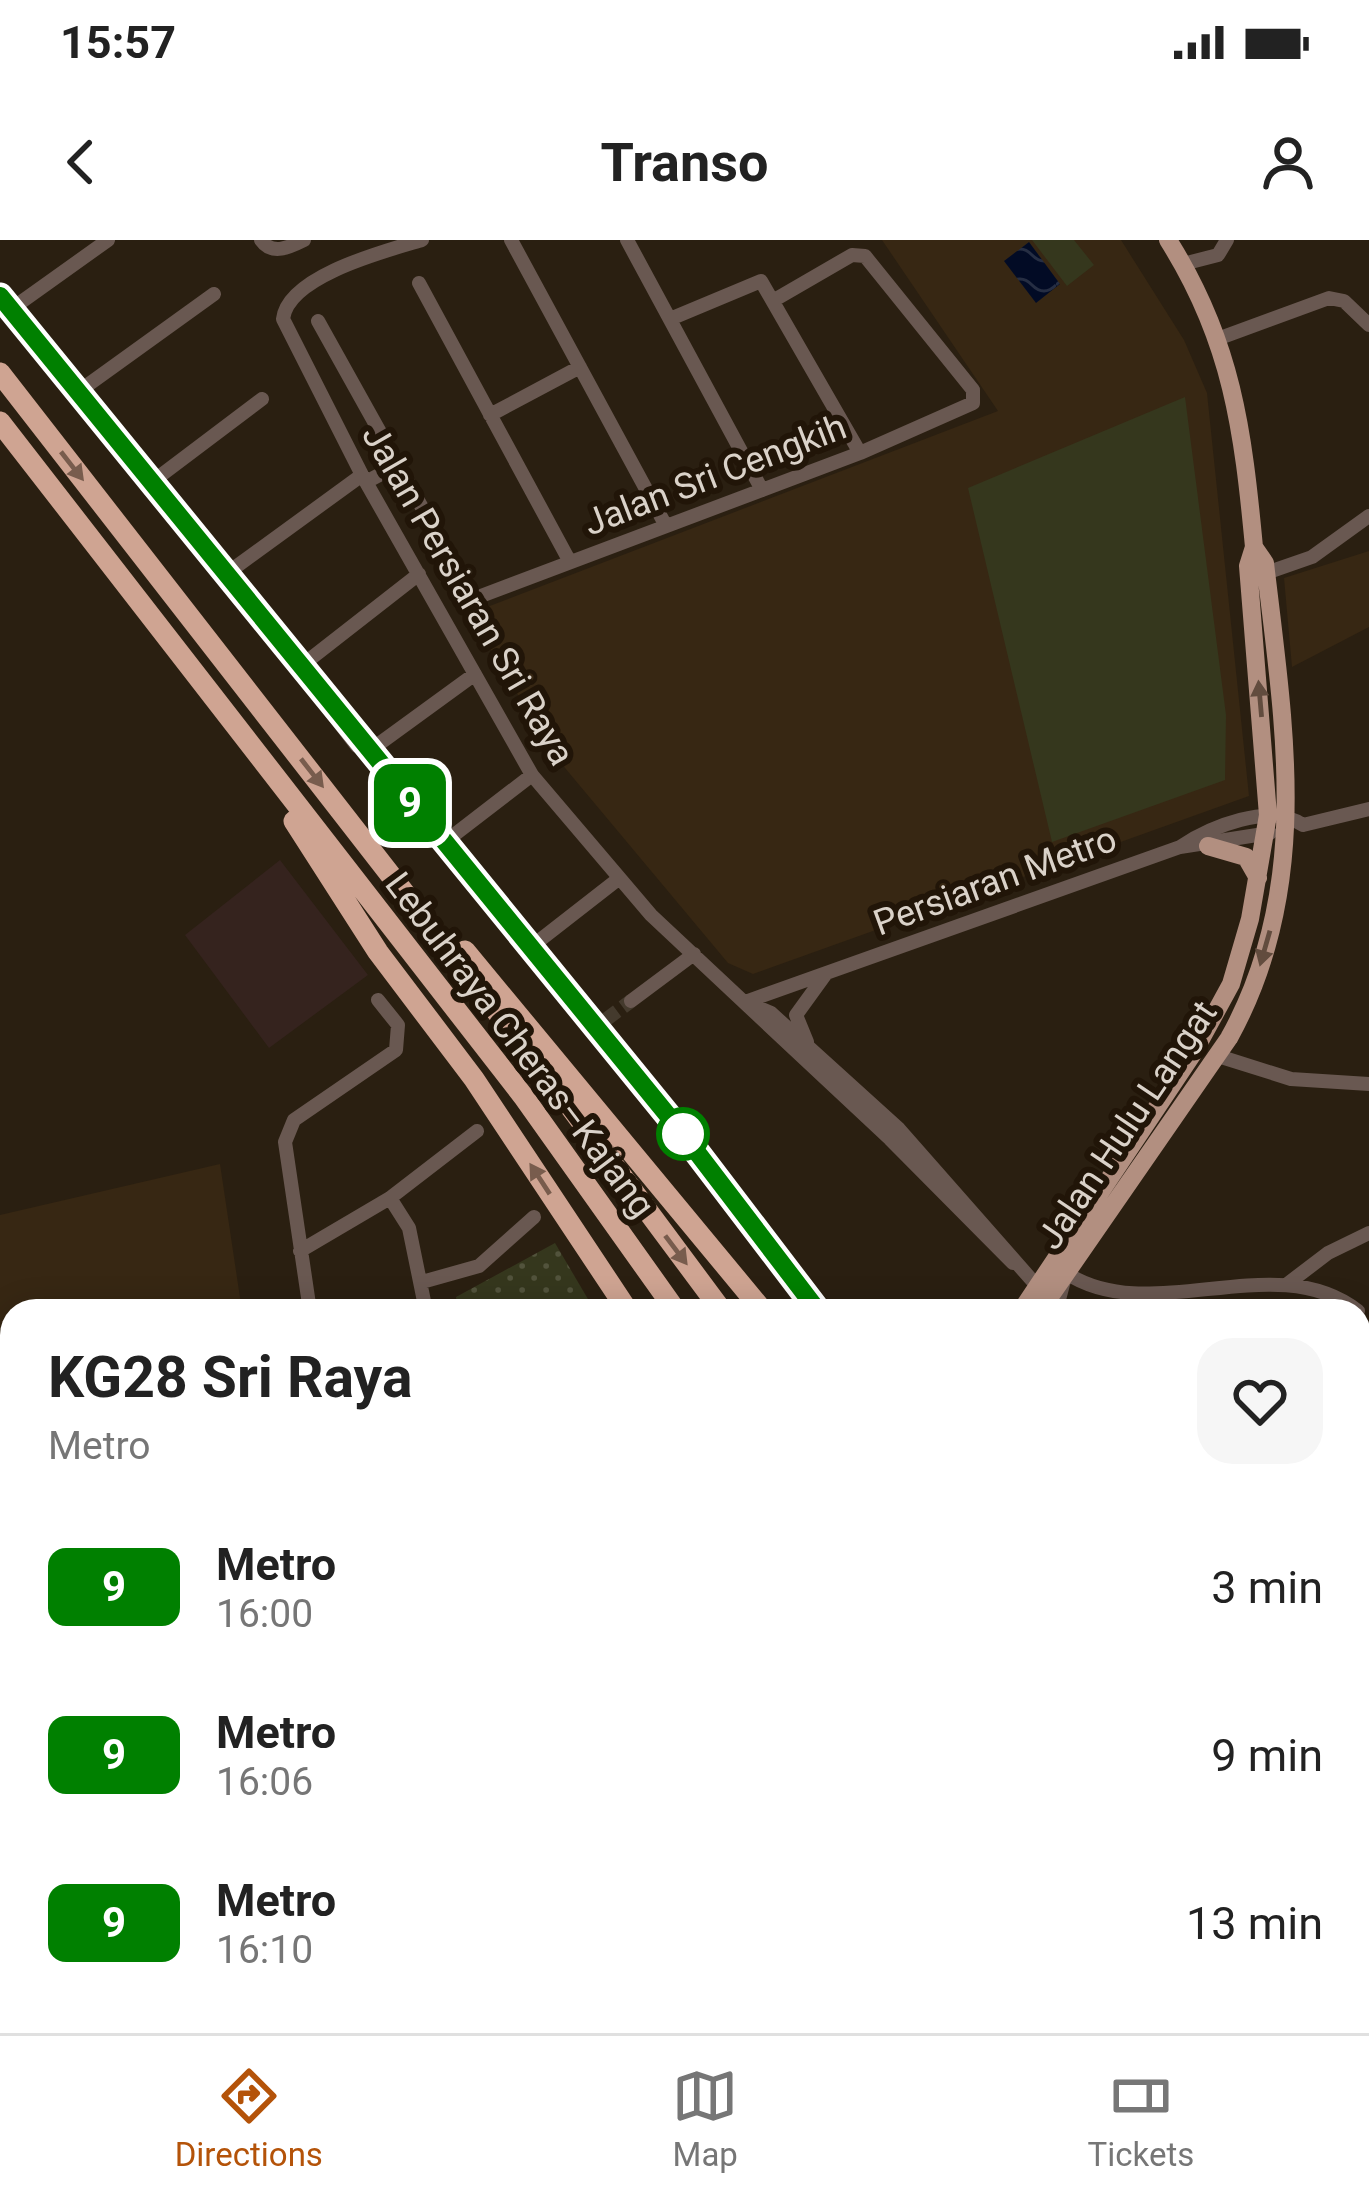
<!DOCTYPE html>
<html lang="en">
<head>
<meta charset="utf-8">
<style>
  body { margin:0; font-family:Roboto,sans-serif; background:#f6f6f6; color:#222; height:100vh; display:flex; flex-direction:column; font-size:45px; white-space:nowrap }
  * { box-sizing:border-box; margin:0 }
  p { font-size:39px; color:#767676 }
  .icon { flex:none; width:66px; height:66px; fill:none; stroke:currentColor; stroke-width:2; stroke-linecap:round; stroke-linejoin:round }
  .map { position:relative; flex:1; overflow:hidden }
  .details { position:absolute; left:0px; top:1059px; width:1371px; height:735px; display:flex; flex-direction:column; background:#fff; border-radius:36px 36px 0 0; box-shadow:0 6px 30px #0003 }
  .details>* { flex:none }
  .badge { padding:0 24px; border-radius:18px; font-size:42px; line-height:78px }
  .map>.badge { position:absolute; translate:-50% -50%; box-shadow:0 0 0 6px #fff }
  .round { display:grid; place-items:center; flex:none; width:126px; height:126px; border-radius:36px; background:#f6f6f6 }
  .summary { display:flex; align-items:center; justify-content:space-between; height:204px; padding:0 48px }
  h1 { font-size:57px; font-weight:700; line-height:90px }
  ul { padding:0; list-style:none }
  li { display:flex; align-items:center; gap:36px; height:168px; padding:0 48px }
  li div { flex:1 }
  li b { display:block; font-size:45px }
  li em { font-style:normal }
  li .badge { min-width:132px; font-weight:700; text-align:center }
  .status { display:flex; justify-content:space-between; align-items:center; height:84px; padding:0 60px; background:#fff; direction:ltr }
  .status svg { height:33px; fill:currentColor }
  header { display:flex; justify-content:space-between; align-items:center; height:156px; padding:0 48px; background:#fff; font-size:54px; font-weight:700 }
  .menu { display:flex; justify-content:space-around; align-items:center; height:168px; border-top:3px solid #e0e0e0; background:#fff; font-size:33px; color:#767676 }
  .menu a { display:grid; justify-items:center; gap:6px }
  .menu .current { color:#b45309 }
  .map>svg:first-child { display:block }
  .commercial { fill:#35231e }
  .built { fill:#372713 }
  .green { fill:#35371d }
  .park { fill:url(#park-dots) }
  .water { fill:url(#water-waves) }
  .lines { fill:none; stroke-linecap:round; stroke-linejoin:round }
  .river { stroke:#020b25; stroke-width:24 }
  .minor-tunnel { stroke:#443a2d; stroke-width:14; stroke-dasharray:14 7; stroke-linecap:butt }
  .minor { stroke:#695851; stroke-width:14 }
  .major { stroke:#b28f80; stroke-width:18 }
  .highway { stroke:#cfa492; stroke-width:21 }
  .rail-casing { stroke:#8b8176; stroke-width:9 }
  .rail { stroke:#211508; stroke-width:4.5; stroke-dasharray:14; stroke-linecap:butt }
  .oneway { fill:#785c4d }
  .oneway2 { fill:#624c3e }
  .line-casing { stroke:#fff; stroke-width:27 }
  .line { stroke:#008000; stroke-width:18 }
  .stop-dot { fill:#fff; stroke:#008000; stroke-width:6 }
  .labels { text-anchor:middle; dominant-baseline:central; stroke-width:12; stroke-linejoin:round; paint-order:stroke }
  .street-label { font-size:36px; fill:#dad2c9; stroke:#211508 }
</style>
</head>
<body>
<div class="status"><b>15:57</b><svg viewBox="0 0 49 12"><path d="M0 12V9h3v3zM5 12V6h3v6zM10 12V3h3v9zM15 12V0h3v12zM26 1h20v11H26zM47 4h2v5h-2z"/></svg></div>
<header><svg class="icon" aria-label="back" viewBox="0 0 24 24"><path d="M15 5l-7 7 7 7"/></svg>Transo<svg class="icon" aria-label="person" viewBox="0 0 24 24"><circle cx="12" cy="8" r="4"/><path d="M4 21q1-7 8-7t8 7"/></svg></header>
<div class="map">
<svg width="1369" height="1793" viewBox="0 0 1369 1793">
  <defs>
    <pattern id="park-dots" width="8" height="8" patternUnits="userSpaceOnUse" patternTransform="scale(3)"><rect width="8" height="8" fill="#35371d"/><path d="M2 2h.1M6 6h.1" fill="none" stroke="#52533c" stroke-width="1.8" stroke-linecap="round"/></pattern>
    <pattern id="water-waves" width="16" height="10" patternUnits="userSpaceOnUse" patternTransform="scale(3)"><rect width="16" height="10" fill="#020b25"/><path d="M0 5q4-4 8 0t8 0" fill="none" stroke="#262e43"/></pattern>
  </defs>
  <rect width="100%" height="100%" fill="#2a1f11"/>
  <path class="commercial" d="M 280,620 L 368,735 L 269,808 L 185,695 Z
    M 12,1552 L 12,1669 L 0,1672 L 0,1554 Z"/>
  <path class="built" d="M 882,0 L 1121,0 L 1184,100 L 1207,153 L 1249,556 L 753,734 L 728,723 L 555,516 L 469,374 L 998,171 Z
    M 1369,311 L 1369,387 L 1292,427 L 1284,338 Z
    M 220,924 L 242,1071 L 12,1071 L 12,1245 L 0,1246 L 0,975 Z"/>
  <path class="green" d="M 1032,0 L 1074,0 L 1094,25 L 1067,46 Z
    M 1185,157 L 1226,475 L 1225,540 L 1052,602 L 968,248 Z"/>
  <path class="park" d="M 555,1003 L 595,1071 L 458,1071 L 456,1057 Z"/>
  <path class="water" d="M 1029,2 L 1060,44 L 1036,63 L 1004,21 Z"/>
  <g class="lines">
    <path class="river" d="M 0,1741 L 12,1754
      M 69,1782 L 79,1793"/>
    <path class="minor-tunnel" d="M 589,792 L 631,761"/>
    <path class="minor" d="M 261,0 C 272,16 290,7 304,0
      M 422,0 C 385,11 288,36 283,79 L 362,235 L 532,535 L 651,675 L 890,899 L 1013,1023
      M 511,0 L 666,286
      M 627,0 L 762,250
      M 1183,24 L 1218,15 L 1227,0
      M 419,43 L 570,322
      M 0,58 L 226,334 L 362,235
      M 10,70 L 108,0
      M 670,79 L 761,41 L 860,213
      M 318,81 L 473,359 L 860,213 L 973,163 L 973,150 L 865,16 L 852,15 L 776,59
      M 1220,98 L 1329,58 L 1344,61 L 1369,85
      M 78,152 L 214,54
      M 490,175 L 580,127
      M 152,242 L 262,159
      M 366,242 L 396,226
      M 1266,333 L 1312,317 L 1369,276
      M 419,334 L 305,423 L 303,435 L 357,506 L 372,509 L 475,434
      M 1303,585 L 1369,569
      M 454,595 L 532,535
      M 1180,607 L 1270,593
      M 540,700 L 617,640
      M 631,761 L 694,714
      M 745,762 L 1180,607 C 1210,587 1270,562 1303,585
      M 750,764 L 771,773 L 899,889 L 1037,1046
      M 807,802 L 796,775 L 825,735
      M 1218,816 L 1291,839 L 1369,844
      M 390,958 L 409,988 L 426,1071
      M 300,1011 L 390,958 L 477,891
      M 422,1042 L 479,1026 L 534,977
      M 1286,1045 L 1328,1013 L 1369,993
      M 310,1071 L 285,902 L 294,880 L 396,810 L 398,785 L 378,760
      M 1056,1071 L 1066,1033 C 1151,1089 1274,1006 1358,1071
      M 1359,1353 L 1369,1353
      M 1359,1516 L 1369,1520
      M 0,1545 L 12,1543
      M 1359,1684 L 1369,1676
      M 1359,1698 L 1369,1701
      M 1010,1782 L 1012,1793
      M 534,1793 L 534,1782"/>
    <path class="major" d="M 1208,606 L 1246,617 L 1258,638
      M 1021,1071 L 1194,812 L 1231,744 L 1250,679 L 1268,575 L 1248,326 L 1254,307 C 1243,190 1232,101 1168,0
      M 1040,1071 L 1229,798 C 1313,647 1284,486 1265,323 L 1254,307
      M 0,1333 L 12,1334
      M 0,1356 L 12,1354
      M 0,1382 L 12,1378"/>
    <path class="highway" d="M 0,133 L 560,853 L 722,1071
      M 0,182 L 523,856 L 676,1071
      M 294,581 L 378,712 L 474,839 L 628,1071
      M 465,711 L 763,1071
      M 903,1782 L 907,1793
      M 962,1782 L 963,1793"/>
    <g class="rail-casing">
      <path id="rail" d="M 0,56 L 683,894 L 818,1071
        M 998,1793 L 999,1782"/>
    </g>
    <use href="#rail" class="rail"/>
  </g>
  <defs><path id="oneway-solid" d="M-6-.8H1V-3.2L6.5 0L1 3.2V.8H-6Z" transform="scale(3)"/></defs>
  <g class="oneway">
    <use href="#oneway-solid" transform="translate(72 226) rotate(52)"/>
    <use href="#oneway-solid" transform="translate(312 533) rotate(52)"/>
    <use href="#oneway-solid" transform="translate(540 939) rotate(-123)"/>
    <use href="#oneway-solid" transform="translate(676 1010) rotate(53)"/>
  </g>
  <g class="oneway2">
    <use href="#oneway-solid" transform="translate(1260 459) rotate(-95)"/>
    <use href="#oneway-solid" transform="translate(1265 708) rotate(106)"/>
  </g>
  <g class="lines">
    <g class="line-casing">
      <path id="line" d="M 0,56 L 683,894 L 818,1071"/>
    </g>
    <use href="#line" class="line"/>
  </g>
  <circle class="stop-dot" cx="683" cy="894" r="24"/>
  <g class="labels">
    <g class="street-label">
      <text transform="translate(715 235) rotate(-21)">Jalan Sri Cengkih</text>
      <text transform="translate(468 355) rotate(60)">Jalan Persiaran Sri Raya</text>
      <text transform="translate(995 641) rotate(-20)">Persiaran Metro</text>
      <text transform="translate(520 805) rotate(53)">Lebuhraya Cheras–Kajang</text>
      <text transform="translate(1127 885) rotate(-56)">Jalan Hulu Langat</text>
    </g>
  </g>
</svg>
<b class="badge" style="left:410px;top:563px;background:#008000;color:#fff">9</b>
<section class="details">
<div class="summary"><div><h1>KG28 Sri Raya</h1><p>Metro</p></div><a class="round"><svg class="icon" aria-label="heart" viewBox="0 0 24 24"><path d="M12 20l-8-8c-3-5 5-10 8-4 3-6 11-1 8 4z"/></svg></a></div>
<ul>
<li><span class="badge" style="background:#008000;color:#fff">9</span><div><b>Metro</b><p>16:00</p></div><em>3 min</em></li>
<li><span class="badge" style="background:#008000;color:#fff">9</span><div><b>Metro</b><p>16:06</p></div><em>9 min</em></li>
<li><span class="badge" style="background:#008000;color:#fff">9</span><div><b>Metro</b><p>16:10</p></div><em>13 min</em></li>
</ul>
</section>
</div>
<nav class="menu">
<a class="current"><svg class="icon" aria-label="directions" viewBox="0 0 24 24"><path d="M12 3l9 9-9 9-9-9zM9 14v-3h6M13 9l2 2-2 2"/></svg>Directions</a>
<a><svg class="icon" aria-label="map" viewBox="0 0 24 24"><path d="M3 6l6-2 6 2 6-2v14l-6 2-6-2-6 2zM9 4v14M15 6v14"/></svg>Map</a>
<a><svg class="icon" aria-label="tickets" viewBox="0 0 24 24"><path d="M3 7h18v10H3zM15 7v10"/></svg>Tickets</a>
</nav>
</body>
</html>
